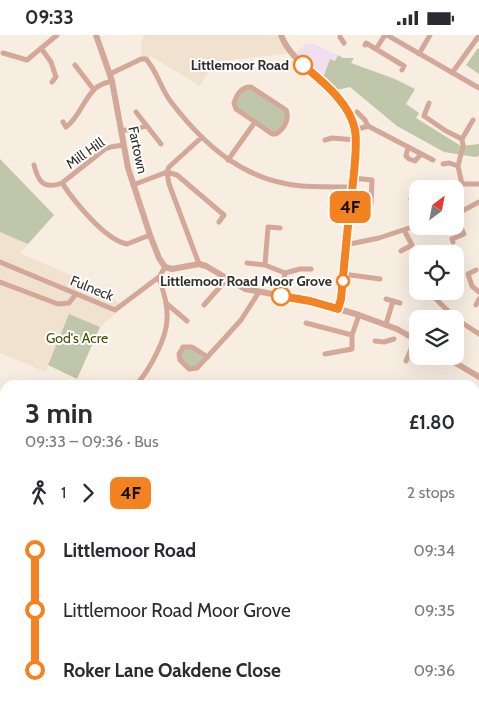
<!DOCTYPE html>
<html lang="en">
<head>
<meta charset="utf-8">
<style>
  body { margin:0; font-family:Cabin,sans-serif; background:#f7f7f7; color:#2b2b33; height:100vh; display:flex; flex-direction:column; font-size:19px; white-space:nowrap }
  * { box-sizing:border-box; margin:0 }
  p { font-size:16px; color:#7c7c81 }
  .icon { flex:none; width:28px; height:28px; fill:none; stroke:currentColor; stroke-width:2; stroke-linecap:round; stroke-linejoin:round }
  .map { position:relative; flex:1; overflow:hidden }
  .sheet { position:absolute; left:0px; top:345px; width:480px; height:330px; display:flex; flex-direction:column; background:#fff; border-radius:15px 15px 0 0; box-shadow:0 5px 20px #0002 }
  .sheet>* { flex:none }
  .badge { padding:0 10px; border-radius:8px; font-size:18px; line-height:32px }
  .needle { width:32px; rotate:32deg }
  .fabs { position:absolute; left:409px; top:145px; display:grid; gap:10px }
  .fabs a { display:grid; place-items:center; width:55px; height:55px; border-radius:10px; background:#fff; box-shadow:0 5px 20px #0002; font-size:25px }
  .map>.badge { position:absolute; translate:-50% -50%; box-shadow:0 0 0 2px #fff }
  .legs { display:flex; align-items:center; gap:8px; height:55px; padding:0 25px; font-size:16px }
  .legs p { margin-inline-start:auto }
  .overview { display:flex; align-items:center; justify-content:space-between; height:85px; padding:0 25px }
  h1 { font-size:28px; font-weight:700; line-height:38px }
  ul { padding:0 25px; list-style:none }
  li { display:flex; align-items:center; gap:18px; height:60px; font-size:19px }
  li i { display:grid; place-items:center; width:8px; height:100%; margin:0 6px; background:currentColor }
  li i::after { content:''; width:12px; height:12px; margin:-6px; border:4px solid; border-radius:50%; background:#fff }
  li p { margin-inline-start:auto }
  li:first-child i { background:linear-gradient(#0000 50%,currentColor 0) }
  li:last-child i { background:linear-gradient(currentColor 50%,#0000 0) }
  .status { display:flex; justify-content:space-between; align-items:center; height:35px; padding:0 25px; background:#fff; direction:ltr }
  .status svg { height:14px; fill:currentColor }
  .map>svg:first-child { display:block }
  .commercial { fill:#f1deef }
  .built { fill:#f1e1cf }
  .green { fill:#c0c6a9 }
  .forest { fill:#a7b081 }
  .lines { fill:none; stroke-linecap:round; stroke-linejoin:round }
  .stream { stroke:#91c3de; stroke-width:1 }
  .minor { stroke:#d4a898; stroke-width:5 }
  .tertiary { stroke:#d4a898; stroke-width:6 }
  .line-1-casing { stroke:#fff; stroke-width:11 }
  .line-1 { stroke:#f58220; stroke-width:8 }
  .stop-1-dot { fill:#fff; stroke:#f58220; stroke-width:2.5 }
  .labels { text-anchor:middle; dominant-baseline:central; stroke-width:4; stroke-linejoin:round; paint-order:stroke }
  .stop-label { font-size:14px; font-weight:bold; fill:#33302b; stroke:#fff; text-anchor:end }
  .street-label { font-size:14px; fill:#33302b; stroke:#fff }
  .park-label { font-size:14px; fill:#475000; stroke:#fff }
</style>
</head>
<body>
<div class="status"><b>09:33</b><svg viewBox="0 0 49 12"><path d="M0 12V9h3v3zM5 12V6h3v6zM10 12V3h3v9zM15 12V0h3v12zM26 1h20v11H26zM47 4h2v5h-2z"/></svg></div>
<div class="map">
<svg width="479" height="675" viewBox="0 0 479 675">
  <rect width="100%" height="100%" fill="#f8ede1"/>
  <path class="commercial" d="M 311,8 L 338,20 L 335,26 L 330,25 L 322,46 L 294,21 L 305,9 Z"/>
  <path class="built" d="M 144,0 L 281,0 L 291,18 L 214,27 L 200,51 L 151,21 L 147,25 L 141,24 L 142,4 Z
    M 0,124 L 54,180 L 20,218 L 103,254 L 123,272 L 100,292 L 69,280 L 46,337 L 0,318 Z"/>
  <path class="green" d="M 478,13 L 479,14 L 479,39 L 466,30 Z
    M 338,20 L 343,23 L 354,23 L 351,28 L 395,44 L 415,54 L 406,69 L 419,78 L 416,83 L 461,111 L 479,109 L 479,121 L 475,122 L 444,117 L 397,91 L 350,52 L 332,56 L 322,46 L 330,24 L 335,26 Z
    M 246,52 L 286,75 L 288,83 L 276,99 L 236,74 L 236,62 Z
    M 0,124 L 54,180 L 28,209 L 0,197 Z
    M 69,279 L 100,292 L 77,344 L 48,330 Z
    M 186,311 L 208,322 L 194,334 L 184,329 L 179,316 Z"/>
  <path class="forest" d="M 0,555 L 5,558 L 5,613 L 0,611 Z
    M 118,670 L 168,670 L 179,675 L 124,675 Z"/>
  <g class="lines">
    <path class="stream" d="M 0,556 L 5,560
      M 160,670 L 175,675"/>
    <path class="minor" d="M 387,0 L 479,53
      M 340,2 L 344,8
      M 365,10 L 366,8 L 404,31 L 402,35
      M 41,13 L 51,27 L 56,42 L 52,47
      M 376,14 L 385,0
      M 3,18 L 27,25 L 57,0
      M 419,19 L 430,0
      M 75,30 L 94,55
      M 452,38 L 478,2
      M 110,39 L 141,24 L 146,24 C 157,36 161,54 171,67 C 205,111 244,146 302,151 C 319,152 336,152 352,152
      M 429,68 L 424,81 L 446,96 L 462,104
      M 136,77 L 161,109
      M 357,77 L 365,85 L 368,91
      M 63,87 L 66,92 C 80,82 84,62 97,52 C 102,49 107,47 112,46
      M 355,95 L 368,91 L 433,125
      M 121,96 L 147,91
      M 325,105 L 332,103 L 356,105
      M 408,112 L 406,121 L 409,124 L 415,126 L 421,119
      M 228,125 L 255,87 L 236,74 L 234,68 C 237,59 241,52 251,52 L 286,75 C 290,84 284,94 276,99 L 272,99 L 255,87
      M 443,129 L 449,128 L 458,131
      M 34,130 C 38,146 43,155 62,148 L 105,114 L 111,112 L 123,110
      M 167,137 L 169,149 L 199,229
      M 167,137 L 177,140 L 224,180 L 219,187
      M 167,137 L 169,132 L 202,102
      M 353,143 L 372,145 L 371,169
      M 62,148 C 74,166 105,205 127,209 L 150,200
      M 462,149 L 458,131 L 463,111 L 462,104 L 473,85
      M 133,150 L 167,137
      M 455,155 L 462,149 L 479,149
      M 411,164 L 416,169 L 418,178
      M 455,180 L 479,167
      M 453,207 L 452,204 L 464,199 L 455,180
      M 345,210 L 379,203 L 418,190
      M 401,216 L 412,210 L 404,195
      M 0,227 L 115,275 L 159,242 L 165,232
      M 247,228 L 265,230 L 285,238 L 300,234 L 311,234
      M 265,230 L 268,192 L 280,193
      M 476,235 L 468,239 L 472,251 L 479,257
      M 343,239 L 380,244
      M 0,247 L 58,269 L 69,268 L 76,259
      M 428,256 L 455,283 L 479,299
      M 417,258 L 419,256
      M 281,261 L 285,238
      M 386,264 L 393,266 L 386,289
      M 393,266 L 400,268
      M 166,268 L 187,286
      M 204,270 L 227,244
      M 476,270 L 479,264
      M 306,288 L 352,300
      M 375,306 L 384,307 L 394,304
      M 325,319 L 352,314 L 352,300 L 359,280
      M 208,322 L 192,312 L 183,312 L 179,319 L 180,325 L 189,334 L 197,333 L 222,306 L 241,285 L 259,257
      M 406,326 L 415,305
      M 136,350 C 149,336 167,303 167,284 C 168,269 163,256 159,242"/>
    <path class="tertiary" d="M 96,0 L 112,46 L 128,133 L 150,200 L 159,223 L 165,232 L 172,234 L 199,229 L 206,231 L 245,254 L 311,266 L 359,280 L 397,294 L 418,306
      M 281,0 C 292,29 325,43 342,68 C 347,77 353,85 355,96 C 358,112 353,147 351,165 C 347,198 344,231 341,264 L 338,274
      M 444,321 L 479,342"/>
  </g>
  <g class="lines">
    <g class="line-1-casing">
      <path id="line-1" d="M 281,261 L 310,266 L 338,274 L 341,264 C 344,231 347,197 351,164 C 353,147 358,111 355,95 C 350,68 323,47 303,30"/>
    </g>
    <use href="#line-1" class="line-1"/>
  </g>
  <g class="stop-1-dot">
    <circle cx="303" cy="30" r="9"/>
    <circle cx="343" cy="246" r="6"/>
    <circle cx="281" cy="261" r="9"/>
  </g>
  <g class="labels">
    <g class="stop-label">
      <text x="289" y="30">Littlemoor Road</text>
      <text x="332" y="246">Littlemoor Road Moor Grove</text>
    </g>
    <g class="street-label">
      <text transform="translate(138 115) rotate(78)">Fartown</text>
      <text transform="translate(85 118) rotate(-35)">Mill Hill</text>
      <text transform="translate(92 253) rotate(22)">Fulneck</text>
    </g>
    <g class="park-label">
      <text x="77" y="303">God's Acre</text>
    </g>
  </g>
</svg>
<div class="fabs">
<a><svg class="needle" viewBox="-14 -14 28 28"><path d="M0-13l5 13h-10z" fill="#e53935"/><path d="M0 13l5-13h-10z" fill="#7c7c81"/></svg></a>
<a><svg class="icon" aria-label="locate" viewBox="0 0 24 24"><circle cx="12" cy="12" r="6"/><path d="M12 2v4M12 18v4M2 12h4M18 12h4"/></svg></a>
<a><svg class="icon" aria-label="layers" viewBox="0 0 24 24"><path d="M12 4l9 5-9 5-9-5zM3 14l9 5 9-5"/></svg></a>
</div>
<b class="badge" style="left:350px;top:172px;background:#f58220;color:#111">4F</b>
<section class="sheet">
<div class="overview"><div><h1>3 min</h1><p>09:33 – 09:36 · Bus</p></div><b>£1.80</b></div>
<div class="legs"><svg class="icon" aria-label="walk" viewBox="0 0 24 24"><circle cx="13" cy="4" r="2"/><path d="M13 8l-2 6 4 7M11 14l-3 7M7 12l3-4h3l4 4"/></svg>1<svg class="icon" aria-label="forward" viewBox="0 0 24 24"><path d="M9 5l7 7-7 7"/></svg><b class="badge" style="background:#f58220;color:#111">4F</b><p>2 stops</p></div>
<ul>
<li><i style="color:#f58220"></i><b>Littlemoor Road</b><p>09:34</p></li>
<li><i style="color:#f58220"></i><span>Littlemoor Road Moor Grove</span><p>09:35</p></li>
<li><i style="color:#f58220"></i><b>Roker Lane Oakdene Close</b><p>09:36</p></li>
</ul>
</section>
</div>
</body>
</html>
